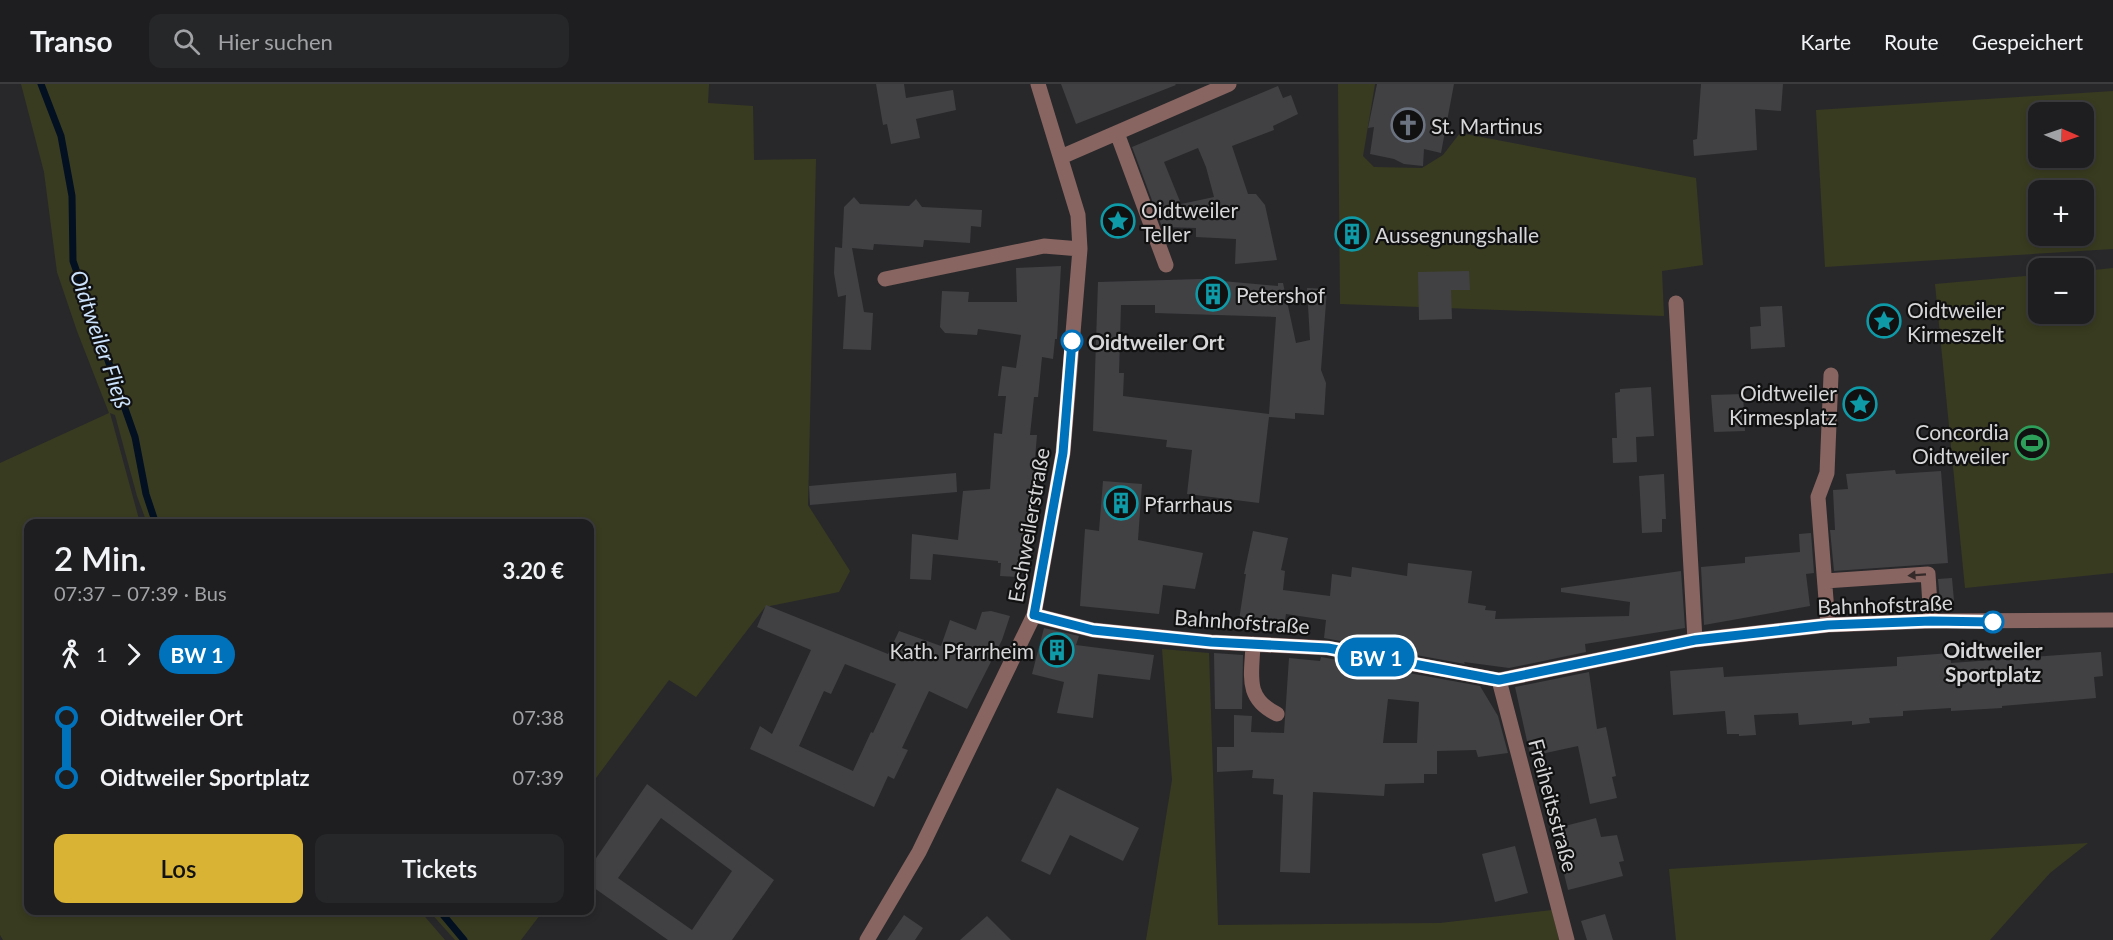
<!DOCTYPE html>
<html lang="de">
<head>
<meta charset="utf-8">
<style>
  body { margin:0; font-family:Lato,sans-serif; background:#262729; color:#f1f3f6; height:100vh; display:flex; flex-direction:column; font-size:22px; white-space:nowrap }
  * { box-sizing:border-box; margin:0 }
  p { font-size:20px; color:#a1a2a5 }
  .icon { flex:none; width:33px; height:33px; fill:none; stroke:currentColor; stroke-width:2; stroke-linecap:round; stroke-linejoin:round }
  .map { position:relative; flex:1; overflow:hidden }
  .details { position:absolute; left:24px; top:435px; width:570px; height:396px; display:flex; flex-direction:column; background:#1e1e20; border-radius:12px; box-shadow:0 3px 9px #0003,0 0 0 2px #3c3c3e }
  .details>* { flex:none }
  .badge { padding:0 12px; border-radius:20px; font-size:21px; line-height:39px }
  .needle { width:39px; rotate:92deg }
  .buttons { position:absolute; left:2028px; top:18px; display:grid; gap:12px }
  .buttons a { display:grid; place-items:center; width:66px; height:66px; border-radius:12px; background:#1e1e20; box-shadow:0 3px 9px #0003,0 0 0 2px #3c3c3e; font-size:30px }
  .map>.badge { position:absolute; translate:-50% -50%; box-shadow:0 0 0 3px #fff }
  .legs { display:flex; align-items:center; gap:9px; height:66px; padding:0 30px; font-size:20px }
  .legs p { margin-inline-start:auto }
  .summary { display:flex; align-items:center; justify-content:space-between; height:102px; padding:0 30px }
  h1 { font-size:33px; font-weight:600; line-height:45px }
  .cta { display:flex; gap:12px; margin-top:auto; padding:12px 30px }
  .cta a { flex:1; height:69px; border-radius:12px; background:#d9b334; color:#111; font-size:24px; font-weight:600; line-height:69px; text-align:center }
  .cta a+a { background:#262729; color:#f1f3f6 }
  ul { padding:0 30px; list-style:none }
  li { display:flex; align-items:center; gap:21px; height:60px; font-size:22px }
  li i { display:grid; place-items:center; width:9px; height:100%; margin:0 8px; background:currentColor }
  li i::after { content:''; width:15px; height:15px; margin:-8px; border:4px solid; border-radius:50%; background:#1e1e20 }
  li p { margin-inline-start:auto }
  li:first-child i { background:linear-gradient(#0000 50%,currentColor 0) }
  li:last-child i { background:linear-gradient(currentColor 50%,#0000 0) }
  header { display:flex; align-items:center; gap:36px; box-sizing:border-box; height:84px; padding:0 30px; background:#1e1e20; border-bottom:2px solid #3c3c3e }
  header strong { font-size:28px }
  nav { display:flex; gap:33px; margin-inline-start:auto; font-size:21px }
  .search { width:420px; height:54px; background:#262729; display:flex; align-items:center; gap:15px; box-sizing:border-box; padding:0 21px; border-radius:12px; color:#a1a2a5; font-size:22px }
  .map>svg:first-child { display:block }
  .green { fill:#393b20; fill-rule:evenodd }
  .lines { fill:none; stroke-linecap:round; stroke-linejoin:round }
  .stream { stroke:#021022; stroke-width:7 }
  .building { fill:#414144; fill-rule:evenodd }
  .minor { stroke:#886561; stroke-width:15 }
  .oneway { fill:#352a2a }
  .line-1-casing { stroke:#fff; stroke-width:14 }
  .line-1 { stroke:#0072bc; stroke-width:9 }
  .stop-1-dot { fill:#fff; stroke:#0072bc; stroke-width:3 }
  .labels { text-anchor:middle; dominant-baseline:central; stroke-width:4.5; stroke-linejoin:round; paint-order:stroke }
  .poi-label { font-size:21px; fill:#d6d6d8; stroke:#111112; text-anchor:start }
  .stop-label { font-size:21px; font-weight:bold; fill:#d6d6d8; stroke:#111112; text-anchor:start }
  .street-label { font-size:21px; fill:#d6d6d8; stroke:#111112 }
  .water-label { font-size:22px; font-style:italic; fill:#cbe2fd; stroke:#111112 }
</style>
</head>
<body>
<header>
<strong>Transo</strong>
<div class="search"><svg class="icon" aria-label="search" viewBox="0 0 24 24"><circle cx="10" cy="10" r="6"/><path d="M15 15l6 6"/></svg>Hier suchen</div>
<nav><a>Karte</a><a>Route</a><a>Gespeichert</a></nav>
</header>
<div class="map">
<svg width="2113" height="856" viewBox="0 0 2113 856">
  <rect width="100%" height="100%" fill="#28282b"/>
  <path class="green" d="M 21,0 L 709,0 L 708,19 L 753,22 L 754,76 L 816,75 L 808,421 L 850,487 L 839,508 L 765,523 L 696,613 L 669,596 L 590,702 L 590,440 L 147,439 L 137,412 L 115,331 L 110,329 L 140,439 L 28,440 L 28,826 L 420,827 L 445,856 L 3,856 L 0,851 L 0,379 L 109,329 L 77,247 L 57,188 L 44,88 Z
    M 1338,0 L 1375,0 L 1363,72 L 1374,83 L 1422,84 L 1443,71 L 1460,49 L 1696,94 L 1703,181 L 1662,187 L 1664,232 L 1340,220 Z
    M 2113,7 L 2113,165 L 1825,183 L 1816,26 ZM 2038,28 L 2084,28 L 2084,74 L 2038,74 ZM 2038,106 L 2084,106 L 2084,152 L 2038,152 Z
    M 2113,184 L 2113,489 L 1965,504 L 1935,200 L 2038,191 L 2038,230 L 2084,230 L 2084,187 Z
    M 1162,565 L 1209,569 L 1218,841 L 1440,839 L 1552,826 L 1559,856 L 1146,856 L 1172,696 Z
    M 2088,759 L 2050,789 L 1990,856 L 1676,856 L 1669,785 Z
    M 429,827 L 543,827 L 521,856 L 455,856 Z"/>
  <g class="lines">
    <path class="stream" d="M 41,0 L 61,52 L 72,112 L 73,177 L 135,353 L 146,410 L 156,440
      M 439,826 L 464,856"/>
  </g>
  <path class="building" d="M 876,0 L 904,0 L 906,14 L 953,6 L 956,26 L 916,35 L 920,54 L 891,60 L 887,40 L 883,41 Z
    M 1061,0 L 1175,0 L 1176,1 L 1076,40 Z
    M 1377,0 L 1454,0 L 1441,69 L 1424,65 L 1423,82 L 1404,80 L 1394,75 L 1370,70 L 1374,43 L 1368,44 Z
    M 1701,0 L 1783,0 L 1781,27 L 1755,25 L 1757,66 L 1694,72 L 1693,56 L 1697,55 Z
    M 1278,2 L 1283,14 L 1291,11 L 1298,30 L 1273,42 L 1274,46 L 1232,62 L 1248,110 L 1256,110 L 1265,121 L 1277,176 L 1235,180 L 1236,155 L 1196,153 L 1196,144 L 1162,143 L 1132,63 ZM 1198,64 L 1206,83 L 1214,113 L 1181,120 L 1164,78 Z
    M 854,113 L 860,120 L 909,122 L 916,115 L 922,123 L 982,126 L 981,143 L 971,142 L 970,159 L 924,156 L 923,163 L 874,160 L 873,166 L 852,164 L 864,228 L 873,229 L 871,266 L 843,265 L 846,211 L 838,213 L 834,189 L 835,163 L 842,164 L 844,123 Z
    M 1344,136 L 1362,138 L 1360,163 L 1342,162 Z
    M 1061,182 L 1057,255 L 1055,255 L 1053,275 L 1042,273 L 1038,313 L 1034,313 L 1030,351 L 1037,351 L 1032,409 L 1036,409 L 1031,446 L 1020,493 L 1000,492 L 1001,479 L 998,479 L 998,477 L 933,470 L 931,496 L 910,495 L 912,450 L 958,456 L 963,407 L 990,405 L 994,349 L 1002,350 L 1006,312 L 998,312 L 1002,282 L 1016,284 L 1021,251 L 978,245 L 977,251 L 945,249 L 940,243 L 942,207 L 969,208 L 968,218 L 1017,218 L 1016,184 Z
    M 1469,187 L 1470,206 L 1451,206 L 1452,235 L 1419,236 L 1418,188 Z
    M 1200,195 L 1278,202 L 1278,199 L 1283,199 L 1296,259 L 1310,256 L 1307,204 L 1327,205 L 1321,286 L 1326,299 L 1324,331 L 1295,329 L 1295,335 L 1269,333 L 1259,419 L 1187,410 L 1192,366 L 1166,363 L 1167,356 L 1093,347 L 1098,198 ZM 1121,221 L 1155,221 L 1155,229 L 1276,233 L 1269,330 L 1123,312 L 1124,289 L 1119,289 Z
    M 1782,222 L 1785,263 L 1751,265 L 1750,243 L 1761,242 L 1760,223 Z
    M 1651,303 L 1654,352 L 1636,353 L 1637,378 L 1613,379 L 1612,354 L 1617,354 L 1615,309 L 1620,308 L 1620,305 Z
    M 1743,310 L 1745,347 L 1714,348 L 1711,311 Z
    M 1895,386 L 1896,390 L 1941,387 L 1948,479 L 1834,487 L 1830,446 L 1835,446 L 1833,406 L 1848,405 L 1846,390 Z
    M 956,389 L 957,408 L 810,421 L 809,402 Z
    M 1664,390 L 1666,435 L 1662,435 L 1662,448 L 1642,449 L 1639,392 Z
    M 1103,397 L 1142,400 L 1138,456 L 1203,469 L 1195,505 L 1163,501 L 1159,530 L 1080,522 L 1085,445 L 1099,447 Z
    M 1253,447 L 1288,454 L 1281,486 L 1285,487 L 1283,506 L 1330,512 L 1332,490 L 1351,493 L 1352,483 L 1407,492 L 1408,479 L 1472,487 L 1468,519 L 1486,522 L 1485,526 L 1496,527 L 1495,535 L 1629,532 L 1630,518 L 1561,508 L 1561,504 L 1681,487 L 1685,544 L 1585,560 L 1586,568 L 1509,584 L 1464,578 L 1465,580 L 1324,554 L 1326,536 L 1286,530 L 1284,543 L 1239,536 L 1246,490 L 1244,490 Z
    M 1811,449 L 1814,489 L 1806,490 L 1810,522 L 1704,541 L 1701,483 L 1745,479 L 1745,473 L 1800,468 L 1799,450 Z
    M 1952,494 L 1954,517 L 1940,517 L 1938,495 Z
    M 766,521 L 888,570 L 899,547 L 941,562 L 950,536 L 976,546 L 982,528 L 991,527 L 1010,532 L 1002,556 L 967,625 L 929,607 L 902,664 L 908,666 L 894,695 L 888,692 L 874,723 L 750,665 L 760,642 L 772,650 L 811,566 L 757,543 ZM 845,580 L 896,600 L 873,649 L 871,648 L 853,687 L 799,662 L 824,607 L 831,610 Z
    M 1044,544 L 1079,552 L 1076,561 L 1154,571 L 1150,596 L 1098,590 L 1093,634 L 1057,629 L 1064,598 L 1032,590 Z
    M 2101,568 L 2103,592 L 2094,593 L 2096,614 L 2002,622 L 2002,624 L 1951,627 L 1951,624 L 1903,627 L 1903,632 L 1869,634 L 1870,639 L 1852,641 L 1852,637 L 1799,641 L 1798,629 L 1754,631 L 1756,651 L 1739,652 L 1739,650 L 1727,650 L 1725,627 L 1673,631 L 1670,587 L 1723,583 L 1724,593 L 1897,582 L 1897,573 L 1950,569 L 1951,579 Z
    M 1214,569 L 1243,571 L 1242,625 L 1215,625 Z
    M 1321,573 L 1480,602 L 1498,632 L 1508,669 L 1478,673 L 1476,666 L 1437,667 L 1437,690 L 1424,690 L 1424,699 L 1385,700 L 1384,712 L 1313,708 L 1310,789 L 1280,788 L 1283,711 L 1273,710 L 1274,695 L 1252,694 L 1253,686 L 1217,688 L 1217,663 L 1234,663 L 1234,631 L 1252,632 L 1251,648 L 1284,649 L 1289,574 L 1320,577 ZM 1388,615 L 1419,618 L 1417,659 L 1383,659 Z
    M 1589,588 L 1597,645 L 1606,643 L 1616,692 L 1612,693 L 1617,714 L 1590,720 L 1578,662 L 1532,672 L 1529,666 L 1515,603 Z
    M 647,700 L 774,796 L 732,856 L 668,856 L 590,801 L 590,783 ZM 661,734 L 732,787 L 692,846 L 618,794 Z
    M 1057,704 L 1139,744 L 1123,777 L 1070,751 L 1050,791 L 1021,777 Z
    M 1596,734 L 1601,753 L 1617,751 L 1624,777 L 1619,778 L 1623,792 L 1568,806 L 1553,745 Z
    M 1515,762 L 1528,809 L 1495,818 L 1482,770 Z
    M 1605,830 L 1613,856 L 1587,856 L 1581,837 Z
    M 904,831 L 923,844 L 915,856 L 887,856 Z
    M 987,832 L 1011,856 L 960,856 Z"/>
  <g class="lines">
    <path class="minor" d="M 1117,49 L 1166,181
      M 1061,73 L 1229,0
      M 885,195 L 1044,162 L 1080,165
      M 1676,219 L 1695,556
      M 1825,497 L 1928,490 L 1931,537
      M 1034,531 L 1093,546 L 1211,558 L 1328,564 L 1499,596 L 1695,556 L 1828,541 L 1931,537 L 2113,536
      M 1828,541 L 1818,413 L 1827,389 L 1831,291
      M 1253,560 C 1252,591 1244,614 1277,630
      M 1499,596 L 1567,856
      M 867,856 L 919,768 L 1034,531 L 1063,369 L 1080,165 L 1078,131 L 1038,0"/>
  </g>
  <defs><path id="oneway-solid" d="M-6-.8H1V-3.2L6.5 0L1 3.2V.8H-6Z" transform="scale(1.5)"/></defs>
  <use class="oneway" href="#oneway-solid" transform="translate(1917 491) rotate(176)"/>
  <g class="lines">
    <g class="line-1-casing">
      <path id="line-1" d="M 1072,257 L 1063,369 L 1034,531 L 1093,546 L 1211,558 L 1328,564 L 1499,596 L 1695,556 L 1828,541 L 1931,537 L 1993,538"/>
    </g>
    <use href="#line-1" class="line-1"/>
  </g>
  <defs>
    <g id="church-ring" transform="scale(1.725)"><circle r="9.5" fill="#111112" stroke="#6b7280" stroke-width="1.5"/><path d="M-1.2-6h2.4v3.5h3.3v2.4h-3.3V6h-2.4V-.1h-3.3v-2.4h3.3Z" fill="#6b7280"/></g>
    <g id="sight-ring" transform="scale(1.725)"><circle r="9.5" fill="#111112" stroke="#0f9aa8" stroke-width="1.5"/><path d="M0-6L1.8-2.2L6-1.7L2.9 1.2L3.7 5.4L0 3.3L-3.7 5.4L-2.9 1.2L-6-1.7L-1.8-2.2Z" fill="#0f9aa8"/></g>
    <g id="building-ring" transform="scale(1.725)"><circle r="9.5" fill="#111112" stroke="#0f9aa8" stroke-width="1.5"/><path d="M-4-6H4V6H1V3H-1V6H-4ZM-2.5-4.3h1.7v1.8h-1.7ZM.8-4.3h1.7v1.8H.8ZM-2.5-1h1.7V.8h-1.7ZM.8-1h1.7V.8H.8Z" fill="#0f9aa8"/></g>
    <g id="stadium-ring" transform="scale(1.725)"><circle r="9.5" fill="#111112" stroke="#2e9e5b" stroke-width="1.5"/><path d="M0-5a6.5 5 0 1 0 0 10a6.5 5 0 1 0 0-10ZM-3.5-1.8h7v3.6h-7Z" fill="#2e9e5b"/></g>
  </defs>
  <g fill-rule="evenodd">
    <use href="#church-ring" x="1408" y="41"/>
    <use href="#sight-ring" x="1118" y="137"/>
    <use href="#building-ring" x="1352" y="150"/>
    <use href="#building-ring" x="1213" y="210"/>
    <use href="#sight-ring" x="1884" y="237"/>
    <use href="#sight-ring" x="1860" y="320"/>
    <use href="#stadium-ring" x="2032" y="359"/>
    <use href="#building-ring" x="1121" y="419"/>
    <use href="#building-ring" x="1057" y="566"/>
  </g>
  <g class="stop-1-dot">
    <circle cx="1072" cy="257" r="10"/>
    <circle cx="1993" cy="538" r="10"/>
  </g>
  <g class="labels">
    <g class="poi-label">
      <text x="1431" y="41">St. Martinus</text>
      <text x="1141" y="125">Oidtweiler<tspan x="1141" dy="24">Teller</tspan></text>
      <text x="1375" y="150">Aussegnungshalle</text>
      <text x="1236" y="210">Petershof</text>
      <text x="1907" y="225">Oidtweiler<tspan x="1907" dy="24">Kirmeszelt</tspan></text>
      <text x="1837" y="308" text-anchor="end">Oidtweiler<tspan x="1837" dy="24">Kirmesplatz</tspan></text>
      <text x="2009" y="347" text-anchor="end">Concordia<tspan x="2009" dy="24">Oidtweiler</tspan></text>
      <text x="1144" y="419">Pfarrhaus</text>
      <text x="1034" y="566" text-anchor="end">Kath. Pfarrheim</text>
    </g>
    <g class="stop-label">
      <text x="1088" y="257">Oidtweiler Ort</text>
      <text x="1993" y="565" text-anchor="middle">Oidtweiler<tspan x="1993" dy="24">Sportplatz</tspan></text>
    </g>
    <g class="street-label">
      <text transform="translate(1028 441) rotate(-80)">Eschweilerstraße</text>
      <text transform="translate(1885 520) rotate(-2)">Bahnhofstraße</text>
      <text transform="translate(1242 537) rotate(4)">Bahnhofstraße</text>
      <text transform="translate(1554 721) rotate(75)">Freiheitsstraße</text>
    </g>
    <g class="water-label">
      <text transform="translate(101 255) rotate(71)">Oidtweiler Fließ</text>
    </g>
  </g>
</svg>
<div class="buttons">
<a><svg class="needle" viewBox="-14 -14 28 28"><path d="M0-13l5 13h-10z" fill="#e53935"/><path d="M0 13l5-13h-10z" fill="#a1a2a5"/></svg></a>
<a>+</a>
<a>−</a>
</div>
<b class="badge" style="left:1376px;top:573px;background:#0072bc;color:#fff">BW 1</b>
<section class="details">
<div class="summary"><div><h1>2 Min.</h1><p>07:37 – 07:39 · Bus</p></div><b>3.20 €</b></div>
<div class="legs"><svg class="icon" aria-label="walk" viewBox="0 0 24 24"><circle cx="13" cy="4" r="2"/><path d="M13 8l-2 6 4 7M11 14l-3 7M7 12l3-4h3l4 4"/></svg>1<svg class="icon" aria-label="forward" viewBox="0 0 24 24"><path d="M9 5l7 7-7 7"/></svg><b class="badge" style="background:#0072bc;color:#fff">BW 1</b></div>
<ul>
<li><i style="color:#0072bc"></i><b>Oidtweiler Ort</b><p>07:38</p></li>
<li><i style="color:#0072bc"></i><b>Oidtweiler Sportplatz</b><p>07:39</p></li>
</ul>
<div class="cta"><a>Los</a><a>Tickets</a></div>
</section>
</div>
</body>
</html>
